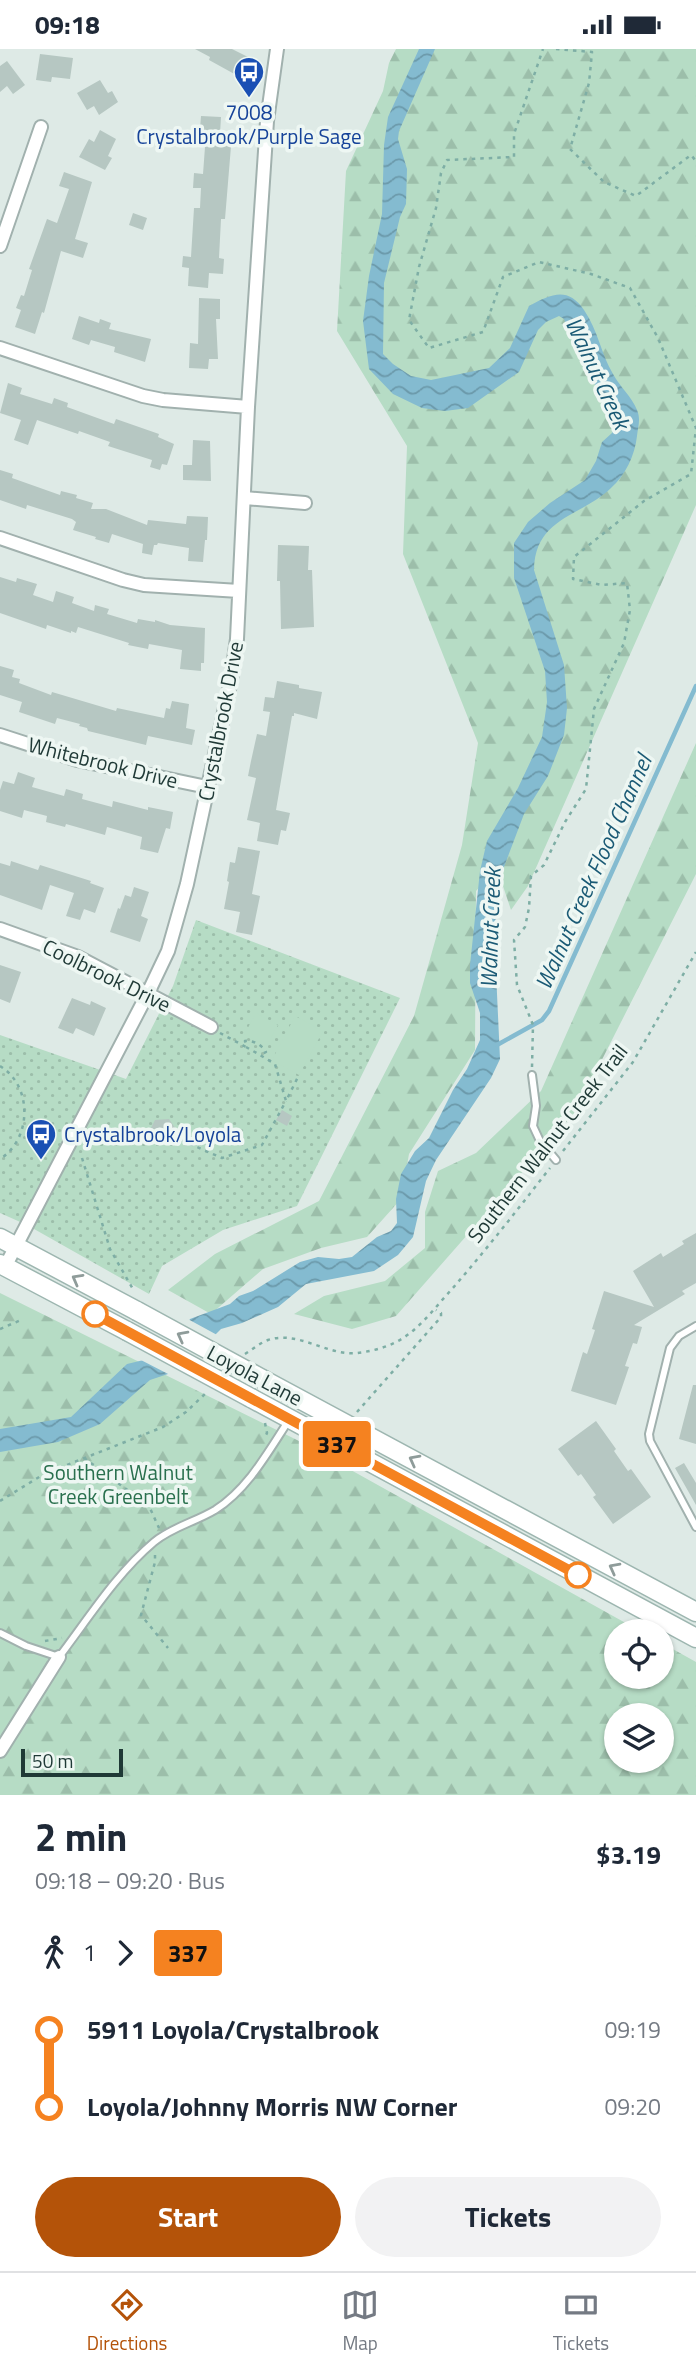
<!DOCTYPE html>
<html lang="en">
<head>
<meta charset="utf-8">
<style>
  body { margin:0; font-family:"Titillium Web",sans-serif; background:#f2f2f3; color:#1f2937; height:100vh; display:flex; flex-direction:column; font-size:26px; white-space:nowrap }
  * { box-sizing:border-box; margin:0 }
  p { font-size:23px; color:#747a83 }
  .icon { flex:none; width:38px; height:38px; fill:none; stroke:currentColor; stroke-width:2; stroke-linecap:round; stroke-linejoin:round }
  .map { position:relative; height:1746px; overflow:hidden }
  .sheet { display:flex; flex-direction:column; background:#fff; flex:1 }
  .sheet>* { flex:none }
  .badge { padding:0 14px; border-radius:5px; font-size:24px; line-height:46px }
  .tools { position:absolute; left:604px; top:1570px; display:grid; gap:14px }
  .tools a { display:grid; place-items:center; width:70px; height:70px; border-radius:50%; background:#fff; box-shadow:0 2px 5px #0004; font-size:35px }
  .scale { position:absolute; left:21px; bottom:18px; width:102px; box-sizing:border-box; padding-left:7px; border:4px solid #1f3936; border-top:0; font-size:19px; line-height:24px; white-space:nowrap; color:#1f3936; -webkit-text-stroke:5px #eef7f3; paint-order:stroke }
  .map>.badge { position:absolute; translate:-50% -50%; box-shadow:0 0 0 4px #fff }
  .legs { display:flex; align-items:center; gap:10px; height:77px; padding:0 35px; font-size:23px }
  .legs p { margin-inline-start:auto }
  .overview { display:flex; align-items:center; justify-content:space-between; height:119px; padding:0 35px }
  h1 { font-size:38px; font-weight:700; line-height:52px }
  .button { display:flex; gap:14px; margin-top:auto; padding:14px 35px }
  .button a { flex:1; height:80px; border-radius:42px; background:#b45309; color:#fff; font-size:28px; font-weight:700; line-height:80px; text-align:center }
  .button a+a { background:#f2f2f3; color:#1f2937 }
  ul { padding:0 35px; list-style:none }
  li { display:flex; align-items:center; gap:24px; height:77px; font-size:26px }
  li i { display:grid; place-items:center; width:10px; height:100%; margin:0 9px; background:currentColor }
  li i::after { content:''; width:18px; height:18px; margin:-9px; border:5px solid; border-radius:50%; background:#fff }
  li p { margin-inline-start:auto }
  li:first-child i { background:linear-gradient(#0000 50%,currentColor 0) }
  li:last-child i { background:linear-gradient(currentColor 50%,#0000 0) }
  .status { display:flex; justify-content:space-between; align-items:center; height:49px; padding:0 35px; background:#fff; direction:ltr }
  .status svg { height:19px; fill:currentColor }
  .menu { display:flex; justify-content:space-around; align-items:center; height:98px; border-top:2px solid #e0e1e3; background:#fff; font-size:19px; color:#747a83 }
  .menu a { display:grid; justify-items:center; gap:4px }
  .menu .selected { color:#b45309 }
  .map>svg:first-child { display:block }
  .grass { fill:url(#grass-dots) }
  .forest { fill:url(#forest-firs); fill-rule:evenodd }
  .pitch { fill:#b6dcc5 }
  .water { fill:url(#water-waves) }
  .pier { fill:#deeae6 }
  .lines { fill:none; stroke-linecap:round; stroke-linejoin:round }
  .stream { stroke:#84bbd0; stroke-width:4.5 }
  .building { fill:#b6c7c2 }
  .lane-casing { stroke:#a1b1ae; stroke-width:10 }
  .street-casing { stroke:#a1b1ae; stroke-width:16 }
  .secondary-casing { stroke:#9db6b0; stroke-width:21 }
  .path { stroke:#7eaea5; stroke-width:2.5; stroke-dasharray:3.5 5; stroke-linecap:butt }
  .lane { stroke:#fff; stroke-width:6 }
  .street { stroke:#fff; stroke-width:12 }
  .secondary { stroke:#fff; stroke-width:18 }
  .secondary-bridge-casing { stroke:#9db6b0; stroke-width:21; stroke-linecap:butt }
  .secondary-bridge { stroke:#fff; stroke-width:18 }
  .oneway { stroke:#8f9c9a }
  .line-1-casing { stroke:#fff; stroke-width:16 }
  .line-1 { stroke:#f58220; stroke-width:10 }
  .stop-1-dot { fill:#fff; stroke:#f58220; stroke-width:3.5 }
  .labels { text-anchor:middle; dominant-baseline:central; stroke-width:7; stroke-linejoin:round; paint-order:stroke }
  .transit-label { font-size:21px; fill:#164399; stroke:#eef7f3 }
  .street-label { font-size:21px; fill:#1f3936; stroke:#eef7f3 }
  .park-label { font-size:21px; fill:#29704e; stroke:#eef7f3 }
  .water-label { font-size:23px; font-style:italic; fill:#1a5a75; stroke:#eef7f3 }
</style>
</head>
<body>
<div class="status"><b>09:18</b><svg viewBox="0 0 49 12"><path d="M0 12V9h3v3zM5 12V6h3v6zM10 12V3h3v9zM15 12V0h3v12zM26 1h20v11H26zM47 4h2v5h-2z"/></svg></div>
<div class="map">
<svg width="696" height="1746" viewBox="0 0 696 1746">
  <defs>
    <pattern id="grass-dots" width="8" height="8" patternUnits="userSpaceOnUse" patternTransform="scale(1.75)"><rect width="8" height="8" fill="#b6dcc5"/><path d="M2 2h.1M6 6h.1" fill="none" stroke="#9cbeaa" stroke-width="1.8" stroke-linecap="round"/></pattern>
    <pattern id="forest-firs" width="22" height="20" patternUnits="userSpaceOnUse" patternTransform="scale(1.75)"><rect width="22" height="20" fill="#b6dcc5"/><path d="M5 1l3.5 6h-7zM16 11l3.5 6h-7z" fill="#9cbeaa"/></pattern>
    <pattern id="water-waves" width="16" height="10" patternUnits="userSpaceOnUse" patternTransform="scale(1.75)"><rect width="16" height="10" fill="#84bbd0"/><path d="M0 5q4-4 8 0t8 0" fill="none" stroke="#6b99aa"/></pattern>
  </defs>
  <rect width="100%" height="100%" fill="#deeae6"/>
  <path class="grass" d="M 196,871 L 400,949 L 297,1157 L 223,1181 L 162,1217 L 149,1245 L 27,1176 L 0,1164 L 0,986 L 126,1030 L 173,937 Z"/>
  <path class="forest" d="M 396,0 L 696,0 L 696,456 L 528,837 L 511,861 L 497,819 L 476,842 L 475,1001 L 409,1105 L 401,1150 L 367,1188 L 321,1199 L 263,1220 L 211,1265 L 168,1241 L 215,1205 L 319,1152 L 414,967 L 462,796 L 478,694 L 403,505 L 407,397 L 337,282 L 346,122 L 383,42 L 389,14 Z
    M 696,694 L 696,825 L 576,1062 L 396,1267 L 352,1280 L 294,1265 L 324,1247 L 385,1232 L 425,1199 L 425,1163 L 438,1122 L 476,1104 L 541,1042 Z
    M 0,1244 L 297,1391 L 640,1582 L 616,1582 L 616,1628 L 662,1628 L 662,1594 L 696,1613 L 696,1746 L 0,1746 ZM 616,1666 L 662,1666 L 662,1712 L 616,1712 Z"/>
  <path class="pitch" d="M 256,964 L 278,976 L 266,998 L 244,986 Z
    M 295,967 L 323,982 L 299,1026 L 272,1011 Z"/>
  <path class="water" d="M 419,0 L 435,0 L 399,82 L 398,90 L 407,120 L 406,155 L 400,168 L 384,234 L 383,305 L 393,315 L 411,327 L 431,331 L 489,319 L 510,299 L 529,257 C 551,245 568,237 584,261 C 598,281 601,305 613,325 C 620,338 632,348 637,361 C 641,370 638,378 637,387 C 635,406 625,427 611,439 C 581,468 535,468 534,521 L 564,616 L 567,659 L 564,686 L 548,727 L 524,765 L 496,839 L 495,901 L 500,1010 L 491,1029 L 436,1111 L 426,1132 L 413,1188 L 398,1206 L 374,1222 L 306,1235 L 278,1258 L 242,1274 L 221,1280 L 180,1321 L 150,1331 L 100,1375 L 58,1393 L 0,1403 L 0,1380 L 71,1368 L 127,1315 L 152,1309 L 171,1300 L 190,1270 L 230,1255 L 239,1247 L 253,1242 L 300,1213 L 318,1208 L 339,1210 L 352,1208 L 377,1188 L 391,1182 L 397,1174 L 396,1150 L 401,1125 L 415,1102 L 429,1089 L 453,1041 L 467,1020 L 480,991 L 480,964 L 470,934 L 470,916 L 480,822 L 487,792 L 518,739 L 542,688 L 547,653 L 545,622 L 514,529 L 514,494 L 528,473 L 550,454 L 585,431 L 596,412 L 602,393 L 612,384 L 615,374 L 571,290 L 564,270 L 559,267 L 546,273 L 538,281 L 519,323 L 468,359 L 445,362 L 422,359 L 393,345 L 369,320 L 363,272 L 369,227 L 382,165 L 384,96 L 388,68 Z"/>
  <path class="pier" d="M 186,1269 L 219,1287 L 182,1323 L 172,1327 L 137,1309 L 151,1306 L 169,1297 Z"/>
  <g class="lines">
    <path class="stream" d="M 497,996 L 542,971 L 549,962 L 696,637"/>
  </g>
  <path class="building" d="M 195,0 L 232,0 L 248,8 L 238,27 L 209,11 L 210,8 Z
    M 40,5 L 73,9 L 70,30 L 52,28 L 51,33 L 36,31 Z
    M 7,12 L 25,36 L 13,45 L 7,37 L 0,43 L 0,17 Z
    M 100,31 L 108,44 L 112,42 L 118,53 L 99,66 L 94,57 L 87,61 L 77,44 Z
    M 201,67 L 221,68 L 220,85 L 232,85 L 225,170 L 221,170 L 219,209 L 224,210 L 223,225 L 209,224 L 208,239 L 188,237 L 189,219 L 182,218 L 183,207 L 191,208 L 194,159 L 200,159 L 201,139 L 193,139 L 194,124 L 203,125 L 205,98 L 193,97 L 194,80 L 200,80 Z
    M 100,81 L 116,90 L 108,107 L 112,109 L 105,121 L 79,108 L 89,90 L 94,93 Z
    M 64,123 L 92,133 L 75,190 L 88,194 L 83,209 L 61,202 L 44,264 L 42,263 L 35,285 L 15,278 L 21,261 L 16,259 L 21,246 L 24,247 L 32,221 L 29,220 L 47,170 L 57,174 L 69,140 L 59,137 Z
    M 133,164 L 147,169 L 143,181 L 129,176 Z
    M 199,249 L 220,250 L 220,270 L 216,270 L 218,310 L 209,310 L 208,320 L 189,319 L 190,294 L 198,295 Z
    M 79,267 L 99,274 L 100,270 L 111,274 L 109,280 L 151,290 L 145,313 L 114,303 L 115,298 L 91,291 L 89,296 L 72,290 Z
    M 8,334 L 22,339 L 20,345 L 52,355 L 54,349 L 68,354 L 67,358 L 114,375 L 116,370 L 159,385 L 158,388 L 174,395 L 167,416 L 162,415 L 160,421 L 150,418 L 152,411 L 108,397 L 110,393 L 79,382 L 78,385 L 37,371 L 28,396 L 14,391 L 21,371 L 0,364 Z
    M 193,391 L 210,392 L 211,432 L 183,431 L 183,416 L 192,416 Z
    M 0,421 L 13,425 L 12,429 L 60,446 L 61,442 L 77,446 L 76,449 L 93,454 L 91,460 L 106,460 L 147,476 L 148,471 L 186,475 L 187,467 L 208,468 L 207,491 L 205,491 L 203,513 L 188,512 L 189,499 L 158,494 L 157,496 L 154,496 L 152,506 L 142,504 L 143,495 L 112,485 L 109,494 L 95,490 L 96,488 L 73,481 L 76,473 L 72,470 L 27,456 L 26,460 L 0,451 Z
    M 278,496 L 309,497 L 308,521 L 312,521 L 314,578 L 281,580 L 280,532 L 277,532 Z
    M 0,528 L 16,533 L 17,529 L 37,535 L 33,546 L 53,553 L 56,542 L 74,548 L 72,554 L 94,562 L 95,556 L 109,560 L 107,565 L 137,574 L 138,570 L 155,573 L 155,571 L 170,576 L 205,579 L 204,614 L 201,614 L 201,622 L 180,620 L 182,601 L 149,595 L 148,600 L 128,596 L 129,594 L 78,578 L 76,584 L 71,582 L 71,584 L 47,576 L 46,580 L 0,564 Z
    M 0,617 L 14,621 L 12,628 L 20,630 L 19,634 L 51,646 L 52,643 L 116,662 L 117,659 L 164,669 L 166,659 L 170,660 L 172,652 L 189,655 L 186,679 L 195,681 L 192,696 L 148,687 L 146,696 L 88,682 L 87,679 L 79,677 L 80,675 L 57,669 L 55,675 L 19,663 L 22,653 L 0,646 Z
    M 277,632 L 299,636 L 299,639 L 322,643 L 317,670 L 294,664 L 294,667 L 292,667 L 276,761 L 290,764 L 286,782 L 281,781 L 278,796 L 257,792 L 260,774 L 247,771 L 256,729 L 248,727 L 251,712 L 257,685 L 266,687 L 270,663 L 263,662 L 265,648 L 274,649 Z
    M 18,723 L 35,729 L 32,738 L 64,747 L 66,740 L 83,745 L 82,750 L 112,758 L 113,752 L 148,761 L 148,758 L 173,763 L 170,780 L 166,779 L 158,804 L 140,800 L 142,788 L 107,778 L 105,786 L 66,775 L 65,778 L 46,773 L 47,767 L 24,761 L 22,769 L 0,762 L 0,741 L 3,732 L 14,735 Z
    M 238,798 L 260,802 L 252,845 L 260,847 L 252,886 L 236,883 L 240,863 L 224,860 L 229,833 L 227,832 L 230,813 L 235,814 Z
    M 11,812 L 38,821 L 40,816 L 91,832 L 90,834 L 104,839 L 95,864 L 84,860 L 80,871 L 66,867 L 74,844 L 50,836 L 42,861 L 0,846 L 0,814 L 10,817 Z
    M 134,838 L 149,843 L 141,867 L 148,870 L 140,893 L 110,883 L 118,859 L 120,860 L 125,846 L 131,848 Z
    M 0,916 L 21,923 L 10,954 L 0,950 Z
    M 72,949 L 90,956 L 91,952 L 106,959 L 94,987 L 76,979 L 73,985 L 58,979 Z
    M 282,1061 L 292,1067 L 287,1077 L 276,1071 Z
    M 169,1070 L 177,1082 L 171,1095 L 156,1095 L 148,1085 L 155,1071 Z
    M 696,1184 L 696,1234 L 682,1242 L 685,1245 L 634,1276 L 642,1278 L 637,1295 L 633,1294 L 625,1317 L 629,1318 L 616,1356 L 571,1342 L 583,1303 L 587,1305 L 595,1281 L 592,1280 L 604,1242 L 654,1258 L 633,1222 L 661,1204 L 663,1208 L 684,1195 L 682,1192 Z
    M 693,1336 L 696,1336 L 696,1395 L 679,1390 Z
    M 596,1372 L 616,1400 L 614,1402 L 628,1422 L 631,1420 L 651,1448 L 613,1475 L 593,1448 L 596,1446 L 581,1425 L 578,1427 L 558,1400 Z
    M 684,1414 L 696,1434 L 696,1456 L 675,1419 Z"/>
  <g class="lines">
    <g class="lane-casing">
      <path id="lane" d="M 532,1026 L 536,1057 L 533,1077 L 540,1092 L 556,1111
        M 696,1277 L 679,1287 L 670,1299 L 649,1385 L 650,1392 L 696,1478
        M 0,1584 L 26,1597 L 59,1608 C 88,1570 116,1525 154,1493 C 172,1478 195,1473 215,1461 C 248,1440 268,1403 289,1371"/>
    </g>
    <g class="street-casing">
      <path id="street" d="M 0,197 L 41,78
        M 0,299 L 143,347 L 163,351 L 248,358
        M 245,449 L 305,454
        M 0,489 L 123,531 L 144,536 L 239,542
        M 0,686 L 77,711 L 207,738
        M 0,880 L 78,908 L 211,978
        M 5,1218 L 148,944 L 168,902 L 187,835 L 231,631 L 237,590 L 248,358 L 267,72 L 277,0
        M 0,1702 L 59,1608"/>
    </g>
    <g class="secondary-casing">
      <path id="secondary" d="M 0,1189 L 137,1262
        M 0,1215 L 127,1282
        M 264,1331 L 696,1563
        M 251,1349 L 696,1589"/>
    </g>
    <path class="path" d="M 556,0 L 592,3 L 589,34 L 570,100 L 604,133 L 636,147 L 691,106 L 696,112
      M 220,984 L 246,998 L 245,992 C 253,991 262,996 266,1003 L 260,1006 L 275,1015 L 286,1052 L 299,1026
      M 246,998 L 260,1006
      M 0,1017 C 33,1037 32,1090 0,1110
      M 532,1018 L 533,976 L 517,936 L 514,891 L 525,878 L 529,859 L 531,827 L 544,816 L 565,773 L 586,740 L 594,660 L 624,594 L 630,561 L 627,534 L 602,536 L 573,530 L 574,508 L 644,452 L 691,425 L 696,379 L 658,289 L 630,239 L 591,225 L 539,213 L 503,228 L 483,283 L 429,299 L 409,271 L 419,218 L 436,159 L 441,124 L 447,111 L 514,108 L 514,85 L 543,0
      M 174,1088 L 222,1109 L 262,1096 L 286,1052
      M 563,1102 L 633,1013 L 696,903
      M 82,1109 L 110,1200 L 134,1242
      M 0,1280 L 21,1271
      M 245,1305 C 253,1300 260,1294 268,1291 C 298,1281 327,1307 357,1304 C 373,1302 389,1298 403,1289 C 422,1277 437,1256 452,1240 C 486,1201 518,1160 550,1119
      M 357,1363 L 441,1268 L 441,1264 L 436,1261
      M 265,1374 L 267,1384 L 265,1388
      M 84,1409 L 149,1457 L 159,1479
      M 0,1452 L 44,1425 L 163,1378 L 186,1363 L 208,1342
      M 155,1506 L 155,1513 L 141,1566 L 168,1599
      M 45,1592 L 62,1589"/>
    <use href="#lane" class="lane"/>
    <use href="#street" class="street"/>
    <use href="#secondary" class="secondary"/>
    <g class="secondary-bridge-casing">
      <path id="secondary-bridge" d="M 137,1262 L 264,1331
        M 127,1282 L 251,1349"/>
    </g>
    <use href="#secondary-bridge" class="secondary-bridge"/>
  </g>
  <defs><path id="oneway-chevron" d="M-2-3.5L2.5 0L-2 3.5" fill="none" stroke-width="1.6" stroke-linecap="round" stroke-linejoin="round" transform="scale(1.75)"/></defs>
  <g class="oneway">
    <use href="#oneway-chevron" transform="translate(77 1230) rotate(-151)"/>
    <use href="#oneway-chevron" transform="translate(182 1287) rotate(-152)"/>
    <use href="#oneway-chevron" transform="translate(414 1411) rotate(-152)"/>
    <use href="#oneway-chevron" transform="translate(614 1519) rotate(-152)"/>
  </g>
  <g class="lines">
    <g class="line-1-casing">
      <path id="line-1" d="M 95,1265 L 578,1526"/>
    </g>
    <use href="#line-1" class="line-1"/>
  </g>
  <defs>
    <g id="bus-pin" transform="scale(1.575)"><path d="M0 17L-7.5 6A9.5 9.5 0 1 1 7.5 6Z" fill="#1a4fb4" stroke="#eef7f3"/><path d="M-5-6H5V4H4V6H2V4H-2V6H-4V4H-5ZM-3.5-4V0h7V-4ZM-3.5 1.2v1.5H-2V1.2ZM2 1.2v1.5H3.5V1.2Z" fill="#fff"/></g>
  </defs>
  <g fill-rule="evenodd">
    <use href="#bus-pin" x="249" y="23"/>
    <use href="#bus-pin" x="41" y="1085"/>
  </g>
  <g class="stop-1-dot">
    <circle cx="95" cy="1265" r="12"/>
    <circle cx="578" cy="1526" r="12"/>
  </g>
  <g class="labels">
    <g class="transit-label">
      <text x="249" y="63">7008<tspan x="249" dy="24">Crystalbrook/Purple Sage</tspan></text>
      <text x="64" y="1085" text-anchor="start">Crystalbrook/Loyola</text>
    </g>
    <g class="street-label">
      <text transform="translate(220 672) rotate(-79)">Crystalbrook Drive</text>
      <text transform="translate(103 713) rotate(14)">Whitebrook Drive</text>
      <text transform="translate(107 926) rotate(26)">Coolbrook Drive</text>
      <text transform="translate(547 1094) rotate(-52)">Southern Walnut Creek Trail</text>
      <text transform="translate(255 1326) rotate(28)">Loyola Lane</text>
    </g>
    <g class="park-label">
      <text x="118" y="1423">Southern Walnut<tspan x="118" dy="24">Creek Greenbelt</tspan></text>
    </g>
    <g class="water-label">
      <text transform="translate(598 324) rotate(65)">Walnut Creek</text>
      <text transform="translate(593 823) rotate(-66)">Walnut Creek Flood Channel</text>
      <text transform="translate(490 879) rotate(-88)">Walnut Creek</text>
    </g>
  </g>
</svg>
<div class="tools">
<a><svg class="icon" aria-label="locate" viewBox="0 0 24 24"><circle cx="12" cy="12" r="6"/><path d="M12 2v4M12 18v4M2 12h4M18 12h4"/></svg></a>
<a><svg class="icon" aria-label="layers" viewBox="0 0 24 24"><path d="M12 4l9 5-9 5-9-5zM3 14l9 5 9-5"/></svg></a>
</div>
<div class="scale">50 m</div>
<b class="badge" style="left:337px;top:1395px;background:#f58220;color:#111">337</b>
</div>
<section class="sheet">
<div class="overview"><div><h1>2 min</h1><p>09:18 – 09:20 · Bus</p></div><b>$3.19</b></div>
<div class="legs"><svg class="icon" aria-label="walk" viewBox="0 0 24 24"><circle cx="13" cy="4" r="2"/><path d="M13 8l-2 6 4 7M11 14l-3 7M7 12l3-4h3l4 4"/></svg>1<svg class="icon" aria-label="forward" viewBox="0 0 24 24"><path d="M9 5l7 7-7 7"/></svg><b class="badge" style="background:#f58220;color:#111">337</b></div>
<ul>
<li><i style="color:#f58220"></i><b>5911 Loyola/Crystalbrook</b><p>09:19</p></li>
<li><i style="color:#f58220"></i><b>Loyola/Johnny Morris NW Corner</b><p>09:20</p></li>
</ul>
<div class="button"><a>Start</a><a>Tickets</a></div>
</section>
<nav class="menu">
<a class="selected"><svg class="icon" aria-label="directions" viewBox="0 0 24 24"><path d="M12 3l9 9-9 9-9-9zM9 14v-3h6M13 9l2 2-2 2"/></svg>Directions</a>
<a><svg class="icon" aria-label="map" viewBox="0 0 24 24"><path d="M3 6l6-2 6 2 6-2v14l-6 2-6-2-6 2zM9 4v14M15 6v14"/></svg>Map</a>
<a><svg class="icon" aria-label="tickets" viewBox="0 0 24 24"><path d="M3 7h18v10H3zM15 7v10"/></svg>Tickets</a>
</nav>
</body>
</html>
